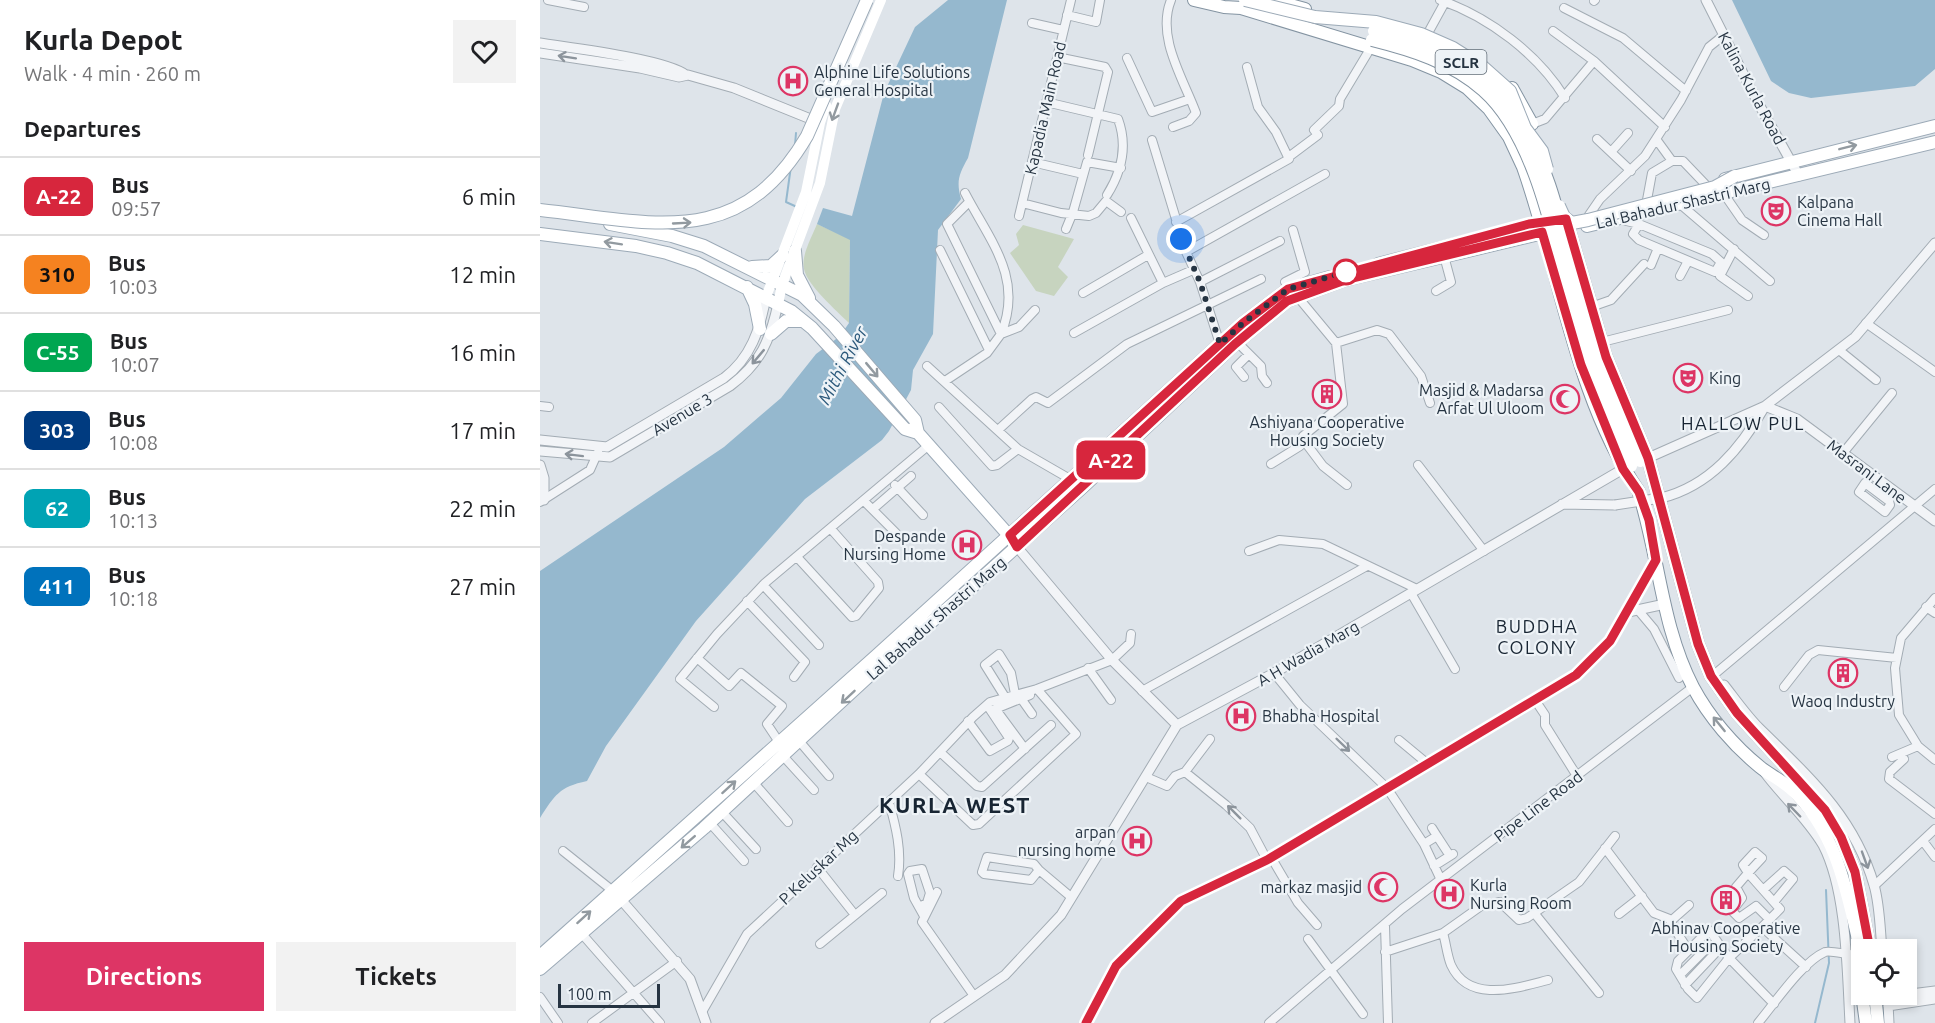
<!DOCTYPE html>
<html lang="en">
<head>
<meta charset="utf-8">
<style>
  body { margin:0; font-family:Ubuntu,sans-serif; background:#f2f2f2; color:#202124; height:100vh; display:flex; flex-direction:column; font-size:22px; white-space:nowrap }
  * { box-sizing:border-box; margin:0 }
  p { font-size:20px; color:#757577 }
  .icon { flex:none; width:33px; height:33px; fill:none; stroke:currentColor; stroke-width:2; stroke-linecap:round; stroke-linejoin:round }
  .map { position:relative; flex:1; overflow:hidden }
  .details { display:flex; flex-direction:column; background:#fff; width:540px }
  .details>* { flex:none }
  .badge { padding:0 12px; border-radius:9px; font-size:21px; line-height:39px }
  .buttons { position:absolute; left:1311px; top:939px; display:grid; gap:12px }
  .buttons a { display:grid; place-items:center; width:66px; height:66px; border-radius:0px; background:#fff; box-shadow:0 3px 9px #0003; font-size:30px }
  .scale { position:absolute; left:18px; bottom:15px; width:102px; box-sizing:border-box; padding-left:6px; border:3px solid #263442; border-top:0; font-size:16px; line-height:21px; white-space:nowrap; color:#263442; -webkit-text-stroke:4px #eef3f7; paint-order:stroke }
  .you { position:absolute; width:30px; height:30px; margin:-15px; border:4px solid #fff; border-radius:50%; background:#1a73e8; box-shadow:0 0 0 9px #1a73e833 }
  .map>.badge { position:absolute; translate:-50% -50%; box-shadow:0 0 0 3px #fff }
  h2 { padding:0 24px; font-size:22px; line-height:54px }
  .round { display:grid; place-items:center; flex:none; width:63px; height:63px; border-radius:0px; background:#f2f2f2 }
  .summary { display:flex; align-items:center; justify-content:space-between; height:102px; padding:0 24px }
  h1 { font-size:28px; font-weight:600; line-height:45px }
  .button { display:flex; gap:12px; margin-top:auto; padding:12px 24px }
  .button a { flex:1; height:69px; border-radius:0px; background:#dd3565; color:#fff; font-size:24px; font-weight:600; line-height:69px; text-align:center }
  .button a+a { background:#f2f2f2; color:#202124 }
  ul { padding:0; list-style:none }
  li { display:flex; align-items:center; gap:18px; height:78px; padding:0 24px; border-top:2px solid #e0e0e0 }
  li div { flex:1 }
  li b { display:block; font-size:22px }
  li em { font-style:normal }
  li .badge { min-width:66px; font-weight:700; text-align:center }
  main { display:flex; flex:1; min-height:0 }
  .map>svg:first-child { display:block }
  .green { fill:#c7d4bf }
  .water { fill:#95b8ce }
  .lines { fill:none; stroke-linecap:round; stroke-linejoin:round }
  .stream { stroke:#95b8ce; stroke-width:2 }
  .minor-casing { stroke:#a3acb4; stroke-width:10 }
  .tertiary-casing { stroke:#a3acb4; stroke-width:11 }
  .primary-casing { stroke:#9caab7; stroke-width:14 }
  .trunk-casing { stroke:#8494a2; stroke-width:14 }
  .minor { stroke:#f2f4f7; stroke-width:8 }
  .tertiary { stroke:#f2f4f7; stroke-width:9 }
  .secondary { stroke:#fff; stroke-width:10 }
  .primary { stroke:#fff; stroke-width:12 }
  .trunk { stroke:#fff; stroke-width:12 }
  .tertiary-bridge-casing { stroke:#a3acb4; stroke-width:11; stroke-linecap:butt }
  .primary-bridge-casing { stroke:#9caab7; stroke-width:14; stroke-linecap:butt }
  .trunk-bridge-casing { stroke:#8494a2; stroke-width:14; stroke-linecap:butt }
  .tertiary-bridge { stroke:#f2f4f7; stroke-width:9 }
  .primary-bridge { stroke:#fff; stroke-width:12 }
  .trunk-bridge { stroke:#fff; stroke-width:12 }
  .oneway { stroke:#8c949c }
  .oneway2 { stroke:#929aa0 }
  .line-casing { stroke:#fff; stroke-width:14 }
  .line { stroke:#d7263d; stroke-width:9 }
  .walk { stroke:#263442; stroke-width:6; stroke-dasharray:0 10.8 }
  .stop-dot { fill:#fff; stroke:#d7263d; stroke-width:3 }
  .labels { text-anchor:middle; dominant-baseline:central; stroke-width:4.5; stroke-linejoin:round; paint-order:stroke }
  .shield { fill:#eef3f7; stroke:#626d78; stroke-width:1.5 }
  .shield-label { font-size:15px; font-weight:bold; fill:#263442 }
  .poi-label { font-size:16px; fill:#263442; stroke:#eef3f7; text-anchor:start }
  .street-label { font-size:16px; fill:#263442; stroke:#eef3f7 }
  .water-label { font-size:18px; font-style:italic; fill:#2b597b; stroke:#eef3f7 }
  .neighbourhood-label { font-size:18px; letter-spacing:1.5px; fill:#182533; stroke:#eef3f7 }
  .district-label { font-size:22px; font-weight:bold; letter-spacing:1.5px; fill:#182533; stroke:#eef3f7 }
</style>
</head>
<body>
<main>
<section class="details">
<div class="summary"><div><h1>Kurla Depot</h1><p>Walk · 4 min · 260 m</p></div><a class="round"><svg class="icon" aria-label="heart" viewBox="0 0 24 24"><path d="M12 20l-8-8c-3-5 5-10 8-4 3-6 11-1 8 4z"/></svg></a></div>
<h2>Departures</h2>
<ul>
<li><span class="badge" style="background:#d7263d;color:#fff">A-22</span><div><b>Bus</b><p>09:57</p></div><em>6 min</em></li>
<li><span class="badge" style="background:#f58220;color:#111">310</span><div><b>Bus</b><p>10:03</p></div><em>12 min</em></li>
<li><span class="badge" style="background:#00a651;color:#fff">C-55</span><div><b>Bus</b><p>10:07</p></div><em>16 min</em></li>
<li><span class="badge" style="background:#003b80;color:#fff">303</span><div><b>Bus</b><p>10:08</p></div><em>17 min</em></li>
<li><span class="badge" style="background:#00a3b4;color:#fff">62</span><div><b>Bus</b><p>10:13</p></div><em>22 min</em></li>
<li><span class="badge" style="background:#0072bc;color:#fff">411</span><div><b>Bus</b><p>10:18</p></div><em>27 min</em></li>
</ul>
<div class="button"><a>Directions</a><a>Tickets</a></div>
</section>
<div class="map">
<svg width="1395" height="1023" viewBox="0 0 1395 1023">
  <rect width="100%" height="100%" fill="#dee4ea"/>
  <path class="green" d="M 277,224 L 310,239 L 309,323 C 297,311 267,285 264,269 C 261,255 272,237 277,224 Z
    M 483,225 L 534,239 L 518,267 L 528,277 L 514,296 L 496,291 L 470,253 L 479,245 L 476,234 Z"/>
  <path class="water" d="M 408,0 L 467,0 L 428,158 C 419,174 416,181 421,199 L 398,230 L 393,334 L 373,370 L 371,390 L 349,431 L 342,440 L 265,499 L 156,621 L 66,746 L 47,781 C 19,787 15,795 0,818 L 0,571 L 184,447 L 241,398 L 276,354 L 300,336 L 309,323 L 310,240 L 277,224 L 283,208 L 312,216 L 344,93 L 375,27 Z
    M 1192,0 L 1395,0 L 1395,69 L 1375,86 L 1271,98 L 1249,93 L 1231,81 Z"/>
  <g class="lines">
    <path class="stream" d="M 255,145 L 256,133
      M 251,166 L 246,202 L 257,207
      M 1275,1023 L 1289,963 L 1286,890"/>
    <g class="minor-casing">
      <path id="minor" d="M 8,0 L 44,7
        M 631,0 C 616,37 643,78 656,113 L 649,121 L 633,127
        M 900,0 C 949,17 998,54 1025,98
        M 1054,1 L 1055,0
        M 1024,8 L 1083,38 L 1146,91
        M 527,15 L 556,22 L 560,0
        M 492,23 L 523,30
        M 1013,31 L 1054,61 L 1125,127
        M 888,33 L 905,2
        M 517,57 L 565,67 L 568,72 L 548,155
        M 587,58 L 612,112 L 650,99
        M 506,102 L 578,119 C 588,146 582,171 567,195
        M 992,124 L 1005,119 L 1054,61
        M 1057,139 L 1091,171
        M 1116,139 L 1132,161
        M 612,140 L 646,252 L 660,282 L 680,344
        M 1071,152 L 1088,133
        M 750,156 L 778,135 L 774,130 L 799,106 L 800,99 L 830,49
        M 492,162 L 543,174
        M 425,193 C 450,241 484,278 461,334
        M 1184,194 L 1202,220 L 1224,235
        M 1107,200 L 1112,173 L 1132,161 L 1143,161 L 1165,184
        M 429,202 L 407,224 L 461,334
        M 482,203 L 521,213 L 549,216 L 556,213 L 566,201 L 581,212
        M 1140,204 L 1230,281
        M 1049,215 L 1060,199 L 1105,156 L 1141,100 L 1169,47 L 1184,35
        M 479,216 L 531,0
        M 591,218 L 623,283
        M 1082,220 L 1099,224 L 1172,254 L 1181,262 L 1175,272 L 1099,240 L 1093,234 L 1099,224
        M 636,222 L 749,159 L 736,132 L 718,107 L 707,67
        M 526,229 L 533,212 L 547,162 L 581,168
        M 1194,249 L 1180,276 L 1208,296
        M 400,250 L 449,350
        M 646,252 L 785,174
        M 1111,265 L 1118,248
        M 1140,276 L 1148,261
        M 660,282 L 740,241
        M 745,282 L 765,272 L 753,230
        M 896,291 L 911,282 L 904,256
        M 543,293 L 608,255
        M 757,296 L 796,343 L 837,330 L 849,334 L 881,376 L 890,403
        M 1051,307 L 1071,300 L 1104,264
        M 1326,323 L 1395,372
        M 534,333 L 623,283 L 653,270
        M 697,342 L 721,366 L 722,376 L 727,383
        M 1062,342 L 1188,310
        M 1299,350 L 1336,380
        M 387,366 L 478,449 L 530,479
        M 704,377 L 696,367 L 709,354
        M 405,381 L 447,353 L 461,334 L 479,327 L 495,310
        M 0,406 L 9,407
        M 399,407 L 452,466 L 457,465 L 478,449
        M 458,430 L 492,399 L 496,397 L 508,403 L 587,344 L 721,279
        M 762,438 L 783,466 L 807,485
        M 1303,453 L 1352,393
        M 731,464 L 760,446 L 763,436 L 803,404 L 796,343
        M 878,465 L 944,551
        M 1325,483 L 1349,501 L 1350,505 L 1345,512 L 1319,492 Z
        M 355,485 L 383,515
        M 324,501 L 356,533
        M 0,502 L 50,470 L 58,452
        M 333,509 L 371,476
        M 709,551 L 739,540 L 783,544 L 877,589
        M 257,557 L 312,617 L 316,616 L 339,588 L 338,582 L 291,529
        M 223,585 L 279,645
        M 871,593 L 915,669
        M 1395,598 L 1361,638 L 1355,668 L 1359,715 L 1378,746 L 1395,760
        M 207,601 L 265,662 L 254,677
        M 1386,607 L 1395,613
        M 1098,610 L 1114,629 L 1139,678
        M 157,658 L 189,686 L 201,673 L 242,706 L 227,724 L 239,742
        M 548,668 L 571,700
        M 734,673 L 760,705 L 847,788 L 884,844 L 901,880
        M 1176,673 L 1395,489
        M 1244,687 L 1269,655 L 1278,650 L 1357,658
        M 602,691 L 827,566
        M 465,697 L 445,665 L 459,654 L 471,673 L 475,694
        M 480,697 L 492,714
        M 995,700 L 1005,715 L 1005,725 L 1037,776
        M 174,707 L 140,679 L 177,634 L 225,583 L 389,445
        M 455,709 L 490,695
        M 457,711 L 485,749
        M 428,721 L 450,751 L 468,741 L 469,738 L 447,705
        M 859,740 L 888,764
        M 260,742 L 289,776
        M 400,752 L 437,786 L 442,787 L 511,725
        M 244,757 L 274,790
        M 1352,757 L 1378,746
        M 1364,759 L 1350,772 L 1349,779 L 1395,814
        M 645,772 L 670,739
        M 379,774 L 433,825 L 439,824 L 536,734 L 497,689
        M 606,777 L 627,786 L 635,776 L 645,772 L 686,805 L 710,828 L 727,860
        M 214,783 L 248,822
        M 349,802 C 356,827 362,851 358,876
        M 182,812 L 216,849
        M 170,823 L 204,861
        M 892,828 L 897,836
        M 1383,841 L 1395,857
        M 884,844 L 897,836 L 910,856
        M 1065,848 L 1114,913 L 1132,920 L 1131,923 L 1148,950
        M 23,851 L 73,891
        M 731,857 L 758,903 L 777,925
        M 894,866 L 913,854
        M 277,867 L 315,915
        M 499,870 L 494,864 L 447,857 L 442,872 L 444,874 L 491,880 L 499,870 L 531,897
        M 1334,886 L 1395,829
        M 1223,890 L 1244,871 L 1253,879 L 1234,902
        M 397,892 L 382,922 L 434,996
        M 381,906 L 387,903 L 390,893 L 382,869 L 370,871 L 368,874 L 374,898 L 384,916
        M 995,914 L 1059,993
        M 1079,914 L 1102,896
        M 1132,920 L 1149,905
        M 845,926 L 848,1023
        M 1222,927 L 1240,909 L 1208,873 L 1222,858 L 1215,852 L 1203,865 L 1208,873 L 1196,887 L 1202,898 L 1192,911 L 1199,918 L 1216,906 L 1229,919
        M 903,933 C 906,943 907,955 911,965 C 929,1004 976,988 1008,980
        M 42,934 L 120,1023
        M 768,939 L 823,1014
        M 280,944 L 342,893
        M 845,952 L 903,933 L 941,906 L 960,902 L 979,920 L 987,918 L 1039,882 L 1075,836
        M 1140,975 L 1165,950 L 1157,942
        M 1145,985 L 1181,947
        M 0,997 L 18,1023
        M 1234,1004 L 1189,958 L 1169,930 L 1138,961 L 1136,969 L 1148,989 L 1157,998 L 1189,958 L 1222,927 L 1266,967
        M 162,1012 L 207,934 L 379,774 L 433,717 L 450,702 L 497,689 L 572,660 L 590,643 L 591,634
        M 52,1023 L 137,961
        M 729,1023 L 862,909 L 1153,687
        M 1218,1023 C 1235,1003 1262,962 1285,952 C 1291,950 1312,956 1322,955"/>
    </g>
    <g class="tertiary-casing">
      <path id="tertiary" d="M 1166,0 L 1216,99 L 1259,176
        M 0,43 C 31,48 125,59 146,75
        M 0,53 L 100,68 L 139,77 L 148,75 L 194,88 L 278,122
        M 1225,406 L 1257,419 L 1395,521
        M 0,440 L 67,447 L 184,378 C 211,358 220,329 226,297
        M 0,451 L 70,457 L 190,386 C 221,363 230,340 238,304
        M 1108,458 L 1225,406 L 1315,337 L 1395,243
        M 0,465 L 4,478 L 4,500
        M 1121,498 C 1170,486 1201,448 1225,406
        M 1022,504 L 1075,505
        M 477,547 L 572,660 L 637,725
        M 1088,612 L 1125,604
        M 1184,685 C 1195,699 1206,715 1219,728 C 1269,777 1314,816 1334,885 C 1340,906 1340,929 1342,950
        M 1225,773 C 1243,797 1268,819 1283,845 C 1307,891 1307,971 1310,1023
        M 77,895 L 150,979 L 166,1023
        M 1347,997 L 1395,991
        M 1348,1003 L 1349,1023
        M 1348,1006 L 1395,999
        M 395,1023 L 465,975 L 521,915 L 637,725 L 734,673 L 1083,469
        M 546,1023 L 576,966 L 641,901 L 727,860 L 1036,675 L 1070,641 L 1116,560"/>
    </g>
    <g class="primary-casing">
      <path id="primary" d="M 1185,179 L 1395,126
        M 70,224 L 132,236 L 164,246 L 262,295 L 294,326 L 375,420 L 378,433 L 473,540
        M 1047,226 L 1395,142
        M 0,234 L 96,246 L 127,253 L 157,263 L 251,311 L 272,328 L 365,429 L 378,433
        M 255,251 L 257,275 L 269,298
        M 838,264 L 1010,220
        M 212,267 L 231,266 L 243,255
        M 207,287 L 215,304 L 220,329
        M 231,334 L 246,321 L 263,321
        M 0,956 L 336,656 L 703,323 L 748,289 L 790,277
        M 0,969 L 164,828 L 343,663 L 422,596 L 546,484 L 695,344 L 747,301 L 805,280 L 1012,231"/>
    </g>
    <g class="trunk-casing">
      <path id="trunk" d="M 654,0 L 684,7 L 701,8 L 872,60 L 901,72 L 927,88 L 949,109 L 969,137 L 983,167 C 1021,275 1034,395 1099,492
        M 732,0 L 765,9
        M 972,88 L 992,124
        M 1026,219 L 1066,357 L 1108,458 L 1158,644 L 1171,676 L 1197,713 L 1285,810 L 1301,837 L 1315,872 L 1330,950
        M 1098,490 C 1119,554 1121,626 1153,687 C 1169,717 1194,746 1220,767 C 1230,775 1241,780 1250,788 C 1293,827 1305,882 1317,935
        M 1322,994 L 1326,1023
        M 1335,994 L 1338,1023"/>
    </g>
    <use href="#minor" class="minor"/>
    <use href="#tertiary" class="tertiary"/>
    <path class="secondary" d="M 226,297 L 266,192 L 280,123 L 286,105
      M 238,304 L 242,285 L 280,183 L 295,109 L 341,0"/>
    <use href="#primary" class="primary"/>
    <use href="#trunk" class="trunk"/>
    <g class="tertiary-bridge-casing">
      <path id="tertiary-bridge" d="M 1075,505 L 1121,498"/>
    </g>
    <g class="primary-bridge-casing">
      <path id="primary-bridge" d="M 705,0 L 775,17 L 836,22 L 881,34 L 913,48 L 943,67 L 970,91 L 985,128 L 1002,151 L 1007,169
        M 1019,206 L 1024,217 L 1032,223 L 1048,220 L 1175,187 L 1195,176
        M 0,210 C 112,222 199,252 267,136 L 327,0"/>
    </g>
    <g class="trunk-bridge-casing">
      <path id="trunk-bridge" d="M 834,31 C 1003,69 1006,176 1046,321 C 1060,369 1080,415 1100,461
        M 832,40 C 872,50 911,62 943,90 C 999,139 1017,255 1037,325 C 1050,374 1071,419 1091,466
        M 1317,935 L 1322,988"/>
    </g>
    <use href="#tertiary-bridge" class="tertiary-bridge"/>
    <use href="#primary-bridge" class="primary-bridge"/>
    <use href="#trunk-bridge" class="trunk-bridge"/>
  </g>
  <defs><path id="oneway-shaft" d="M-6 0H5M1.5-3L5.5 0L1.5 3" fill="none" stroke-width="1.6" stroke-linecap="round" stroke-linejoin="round" transform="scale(1.5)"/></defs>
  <g class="oneway">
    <use href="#oneway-shaft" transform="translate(27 57) rotate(-171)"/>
    <use href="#oneway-shaft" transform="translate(218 357) rotate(130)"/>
    <use href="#oneway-shaft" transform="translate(34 455) rotate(-173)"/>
    <use href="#oneway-shaft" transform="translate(803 745) rotate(44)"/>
    <use href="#oneway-shaft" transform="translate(1254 810) rotate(-134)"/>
    <use href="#oneway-shaft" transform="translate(694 812) rotate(-135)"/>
    <use href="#oneway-shaft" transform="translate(1325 860) rotate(70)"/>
  </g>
  <g class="oneway2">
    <use href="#oneway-shaft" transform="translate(295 112) rotate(110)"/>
    <use href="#oneway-shaft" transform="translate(1308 147) rotate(-14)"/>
    <use href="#oneway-shaft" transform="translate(142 223) rotate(-3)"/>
    <use href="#oneway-shaft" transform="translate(73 243) rotate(-171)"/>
    <use href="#oneway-shaft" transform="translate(332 370) rotate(50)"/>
    <use href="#oneway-shaft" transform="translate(308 697) rotate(137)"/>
    <use href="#oneway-shaft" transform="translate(1179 724) rotate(-129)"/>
    <use href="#oneway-shaft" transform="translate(189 787) rotate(-42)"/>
    <use href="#oneway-shaft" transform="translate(148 842) rotate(139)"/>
    <use href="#oneway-shaft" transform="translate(44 917) rotate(-42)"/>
  </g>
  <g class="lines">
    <g class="line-casing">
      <path id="line" d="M 546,1023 L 576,966 L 641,901 L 727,860 L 1036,675 L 1070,641 L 1116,560 L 1109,520 L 1099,492 L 1083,469 L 1041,365 L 1002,232 L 805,280 L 747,301 L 695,344 L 477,547 L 470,535 L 703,323 L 748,289 L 989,224 L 1026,219 L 1066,357 L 1108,458 L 1158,644 L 1171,676 L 1197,713 L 1285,810 L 1301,837 L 1315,872 L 1330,950"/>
    </g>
    <use href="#line" class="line"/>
    <path class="walk" d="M 641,239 L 660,282 L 680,344 L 703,323 L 748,289 L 806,272"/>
  </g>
  <defs>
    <g id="hospital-ring" transform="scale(1.5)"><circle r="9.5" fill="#eef3f7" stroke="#dd3565" stroke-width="1.5"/><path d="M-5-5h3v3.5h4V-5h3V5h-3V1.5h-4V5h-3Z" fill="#dd3565"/></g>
    <g id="theatre-ring" transform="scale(1.5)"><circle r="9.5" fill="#eef3f7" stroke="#dd3565" stroke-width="1.5"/><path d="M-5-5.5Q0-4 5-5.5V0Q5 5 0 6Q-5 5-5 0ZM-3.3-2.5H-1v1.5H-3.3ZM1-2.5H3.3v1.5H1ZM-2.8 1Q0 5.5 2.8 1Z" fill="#dd3565"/></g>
    <g id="building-ring" transform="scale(1.5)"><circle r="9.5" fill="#eef3f7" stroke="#dd3565" stroke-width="1.5"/><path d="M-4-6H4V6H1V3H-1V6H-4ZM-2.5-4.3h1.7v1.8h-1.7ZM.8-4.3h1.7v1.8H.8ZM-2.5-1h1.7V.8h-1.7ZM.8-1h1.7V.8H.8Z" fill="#dd3565"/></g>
    <g id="mosque-ring" transform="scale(1.5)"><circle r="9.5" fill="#eef3f7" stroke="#dd3565" stroke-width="1.5"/><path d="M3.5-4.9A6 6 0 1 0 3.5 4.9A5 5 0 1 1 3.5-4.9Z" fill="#dd3565"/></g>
  </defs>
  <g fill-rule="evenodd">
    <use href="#hospital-ring" x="253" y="81"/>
    <use href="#theatre-ring" x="1236" y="211"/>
    <use href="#theatre-ring" x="1148" y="378"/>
    <use href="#building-ring" x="787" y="394"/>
    <use href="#mosque-ring" x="1025" y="399"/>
    <use href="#hospital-ring" x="427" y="545"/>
    <use href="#building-ring" x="1303" y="673"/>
    <use href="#hospital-ring" x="701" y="716"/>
    <use href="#hospital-ring" x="597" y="841"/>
    <use href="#mosque-ring" x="843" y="887"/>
    <use href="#hospital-ring" x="909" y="894"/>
    <use href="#building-ring" x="1186" y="900"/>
  </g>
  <circle class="stop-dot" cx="806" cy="272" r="12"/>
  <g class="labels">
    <rect class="shield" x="895.5" y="50" width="51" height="24" rx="4.5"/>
    <g class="shield-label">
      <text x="921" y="62">SCLR</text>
    </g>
    <g class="poi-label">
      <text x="274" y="72">Alphine Life Solutions<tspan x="274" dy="18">General Hospital</tspan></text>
      <text x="1257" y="202">Kalpana<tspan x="1257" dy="18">Cinema Hall</tspan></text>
      <text x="1169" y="378">King</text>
      <text x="1004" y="390" text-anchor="end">Masjid &amp; Madarsa<tspan x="1004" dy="18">Arfat Ul Uloom</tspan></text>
      <text x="787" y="422" text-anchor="middle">Ashiyana Cooperative<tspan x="787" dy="18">Housing Society</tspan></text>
      <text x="406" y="536" text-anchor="end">Despande<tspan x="406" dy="18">Nursing Home</tspan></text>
      <text x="1303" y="701" text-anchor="middle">Waoq Industry</text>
      <text x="722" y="716">Bhabha Hospital</text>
      <text x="576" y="832" text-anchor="end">arpan<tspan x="576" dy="18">nursing home</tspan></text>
      <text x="930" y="885">Kurla<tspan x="930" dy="18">Nursing Room</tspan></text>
      <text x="822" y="887" text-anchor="end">markaz masjid</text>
      <text x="1186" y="928" text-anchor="middle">Abhinav Cooperative<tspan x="1186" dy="18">Housing Society</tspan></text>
    </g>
    <g class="street-label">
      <text transform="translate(1212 88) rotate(62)">Kalina Kurla Road</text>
      <text transform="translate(505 108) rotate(-77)">Kapadia Main Road</text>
      <text transform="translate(1143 203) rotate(-13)">Lal Bahadur Shastri Marg</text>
      <text transform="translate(142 414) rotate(-31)">Avenue 3</text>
      <text transform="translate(1327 471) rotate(37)">Masrani Lane</text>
      <text transform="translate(396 618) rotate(-41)">Lal Bahadur Shastri Marg</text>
      <text transform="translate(768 653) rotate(-30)">A H Wadia Marg</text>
      <text transform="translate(998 806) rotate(-37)">Pipe Line Road</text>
      <text transform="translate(278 867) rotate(-43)">P Keluskar Mg</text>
    </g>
    <g class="water-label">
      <text transform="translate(302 365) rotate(-62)">Mithi River</text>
    </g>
    <g class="neighbourhood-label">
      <text x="1203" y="423">HALLOW PUL</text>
      <text x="997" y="626">BUDDHA<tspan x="997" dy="21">COLONY</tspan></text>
    </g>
    <g class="district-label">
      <text x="415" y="804">KURLA WEST</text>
    </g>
  </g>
</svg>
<div class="buttons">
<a><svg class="icon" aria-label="locate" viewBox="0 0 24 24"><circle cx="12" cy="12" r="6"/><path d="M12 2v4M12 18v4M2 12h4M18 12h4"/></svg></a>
</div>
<div class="scale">100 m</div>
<div class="you" style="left:641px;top:239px"></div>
<b class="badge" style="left:571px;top:460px;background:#d7263d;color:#fff">A-22</b>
</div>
</main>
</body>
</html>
